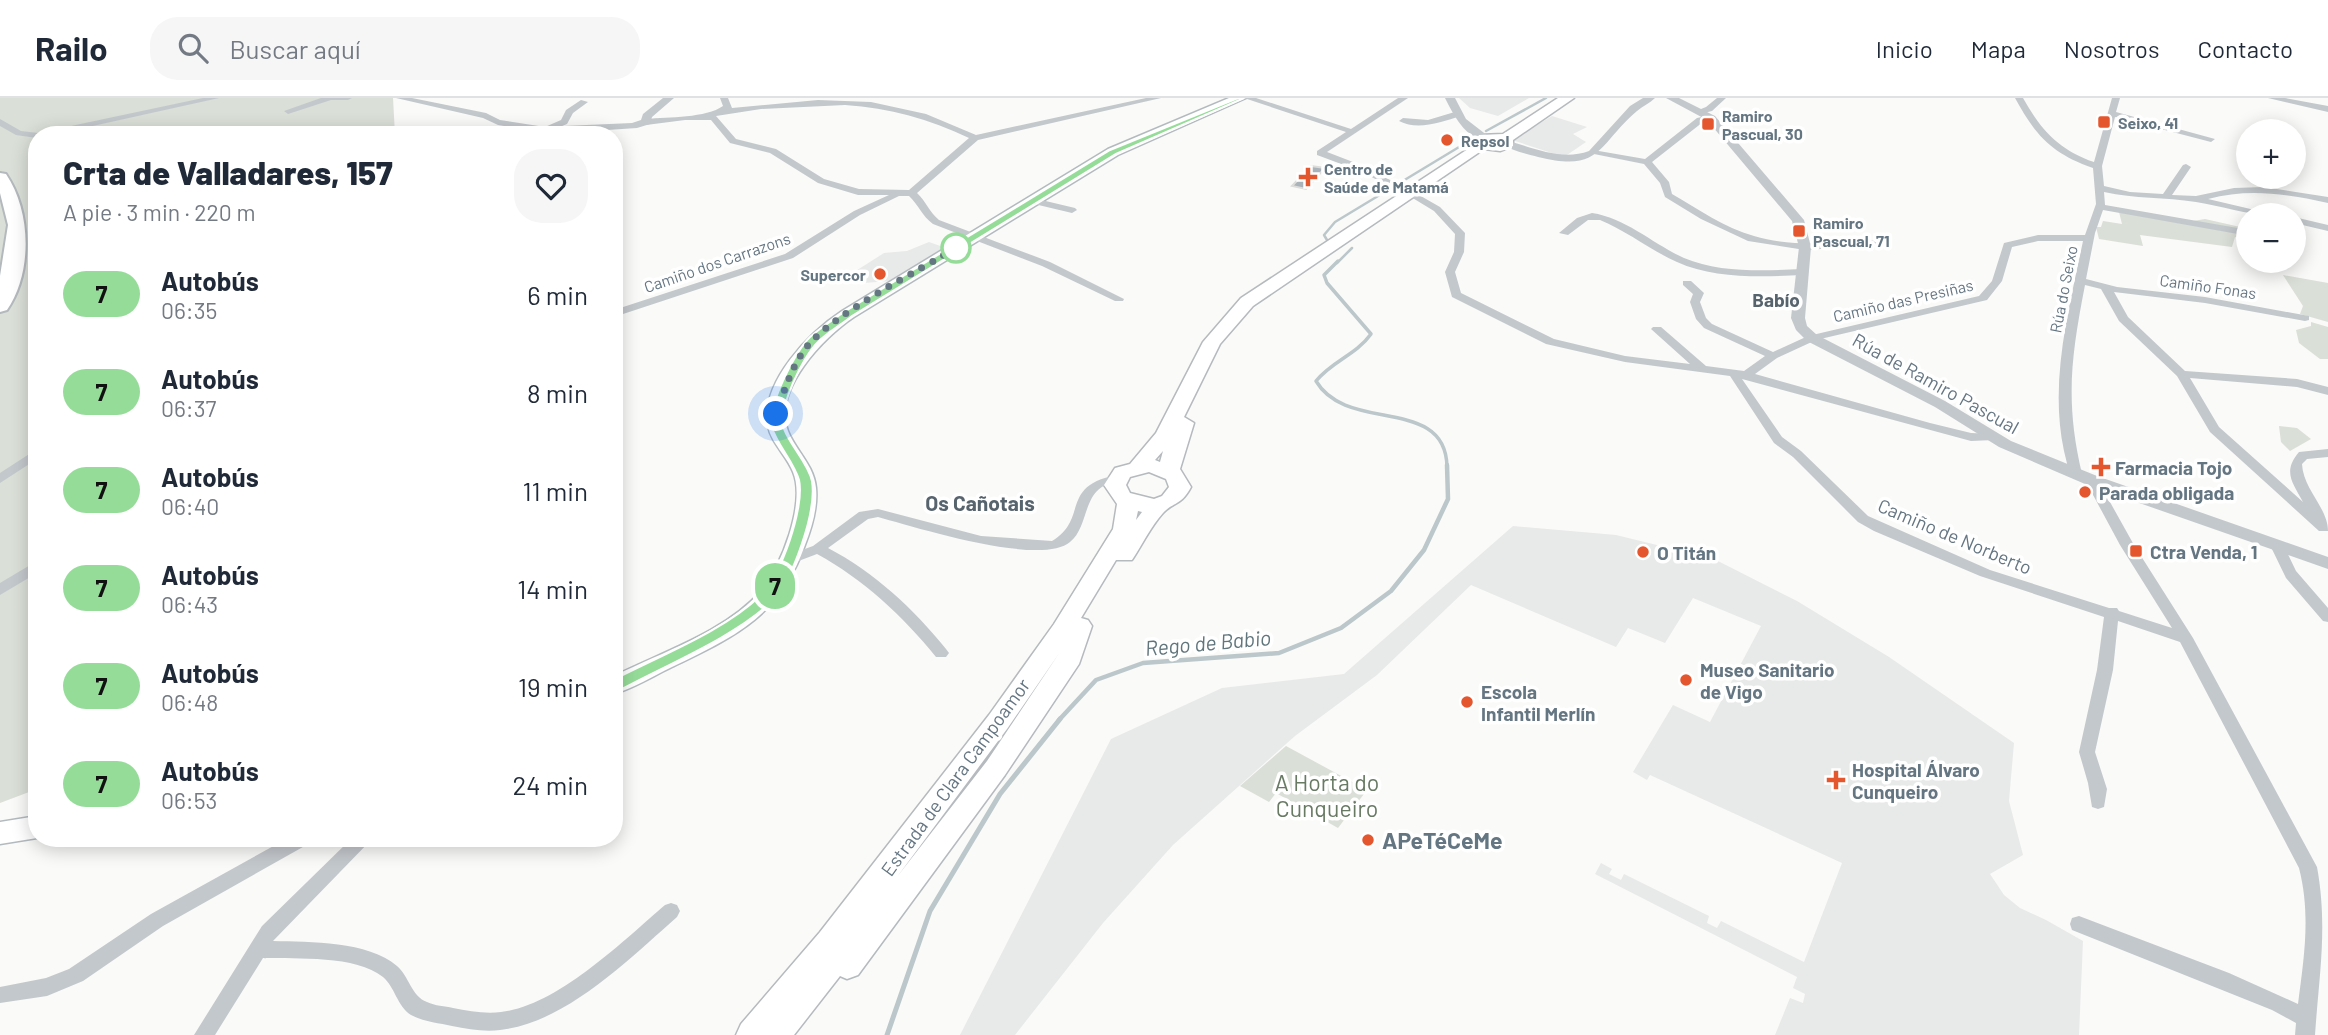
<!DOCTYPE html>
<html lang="es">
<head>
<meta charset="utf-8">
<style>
  body { margin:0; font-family:Barlow,sans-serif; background:#f6f6f7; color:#1f2937; height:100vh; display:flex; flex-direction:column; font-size:26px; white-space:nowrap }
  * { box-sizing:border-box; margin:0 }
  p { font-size:23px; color:#747a83 }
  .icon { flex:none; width:38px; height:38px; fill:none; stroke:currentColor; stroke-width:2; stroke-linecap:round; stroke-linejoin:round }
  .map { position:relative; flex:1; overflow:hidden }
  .panel { position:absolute; left:28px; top:28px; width:595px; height:721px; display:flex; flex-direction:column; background:#fff; border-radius:28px; box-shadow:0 4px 18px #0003 }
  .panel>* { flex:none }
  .badge { padding:0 14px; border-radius:23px; font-size:24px; line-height:46px }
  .buttons { position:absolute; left:2236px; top:21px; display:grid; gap:14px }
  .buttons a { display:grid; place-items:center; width:70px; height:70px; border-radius:50%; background:#fff; box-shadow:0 4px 18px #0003; font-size:35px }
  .you { position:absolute; width:35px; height:35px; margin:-18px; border:5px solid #fff; border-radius:50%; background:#1a73e8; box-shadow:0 0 0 10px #1a73e833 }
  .map>.badge { position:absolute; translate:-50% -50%; box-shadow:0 0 0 4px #fff }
  .round { display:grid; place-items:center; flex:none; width:74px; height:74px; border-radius:28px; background:#f6f6f7 }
  .overview { display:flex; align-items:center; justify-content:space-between; height:119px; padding:0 35px }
  h1 { font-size:33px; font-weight:800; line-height:52px }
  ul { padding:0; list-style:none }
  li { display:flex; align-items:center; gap:21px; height:98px; padding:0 35px }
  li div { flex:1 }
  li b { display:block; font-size:26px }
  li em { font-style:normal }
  li .badge { min-width:77px; font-weight:700; text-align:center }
  header { display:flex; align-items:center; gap:42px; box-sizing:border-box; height:98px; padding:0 35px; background:#fff; border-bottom:2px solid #e0e1e3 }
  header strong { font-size:33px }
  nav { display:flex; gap:38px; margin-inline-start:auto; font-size:24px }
  .search { width:490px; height:63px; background:#f6f6f7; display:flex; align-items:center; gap:18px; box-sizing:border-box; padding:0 24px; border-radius:28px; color:#747a83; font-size:26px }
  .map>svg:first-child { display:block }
  .built { fill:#e8e9e9 }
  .green { fill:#dadfd7 }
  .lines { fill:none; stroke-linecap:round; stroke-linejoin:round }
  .stream-far3 { stroke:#bbc7cb; stroke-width:2.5 }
  .stream-far2 { stroke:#bbc7cb; stroke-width:3.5 }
  .stream-far1 { stroke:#bbc7cb; stroke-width:4.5 }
  .stream { stroke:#bbc7cb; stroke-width:5 }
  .building { fill:#aab3b9; stroke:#dcdcda; stroke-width:2 }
  .secondary-casing { stroke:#b3babf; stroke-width:3 }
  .primary-casing { stroke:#b5babe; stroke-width:3 }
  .motorway-casing { stroke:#b4b9bd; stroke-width:4 }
  .minor { fill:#c3c8cc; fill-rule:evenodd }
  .tertiary { fill:#c3c8cc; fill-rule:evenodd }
  .secondary { fill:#fff; fill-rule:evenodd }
  .primary { fill:#fff; fill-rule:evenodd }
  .motorway { fill:#fff; fill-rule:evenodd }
  .line { fill:#96dc99; stroke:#fff; stroke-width:2 }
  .walk { stroke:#657683; stroke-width:7; stroke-dasharray:0 12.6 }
  .poi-dot { fill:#e4572e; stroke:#fff; stroke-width:2.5 }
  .stop-dot { fill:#fff; stroke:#96dc99; stroke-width:3.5 }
  .labels { text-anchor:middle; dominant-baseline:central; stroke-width:7; stroke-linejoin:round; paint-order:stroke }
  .far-poi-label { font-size:16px; font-weight:bold; fill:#657683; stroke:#fff; text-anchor:start }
  .far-street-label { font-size:16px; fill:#657683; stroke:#fff }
  .far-quarter-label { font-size:19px; font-weight:bold; fill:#57646e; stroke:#fff }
  .street-label { font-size:19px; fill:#657683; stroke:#fff }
  .poi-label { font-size:19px; font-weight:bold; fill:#657683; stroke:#fff; text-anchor:start }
  .neighbourhood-label { font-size:21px; font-weight:bold; fill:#57646e; stroke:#fff }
  .water-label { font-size:21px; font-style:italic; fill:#60757c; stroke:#fff }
  .near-park-label { font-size:23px; fill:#687a64; stroke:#fff }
  .near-poi-label { font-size:23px; font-weight:bold; fill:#657683; stroke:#fff; text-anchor:start }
</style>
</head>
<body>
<header>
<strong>Railo</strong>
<div class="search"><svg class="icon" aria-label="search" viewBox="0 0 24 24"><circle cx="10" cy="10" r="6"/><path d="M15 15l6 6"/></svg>Buscar aquí</div>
<nav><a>Inicio</a><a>Mapa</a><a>Nosotros</a><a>Contacto</a></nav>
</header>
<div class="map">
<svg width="2328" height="937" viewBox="0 0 2328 937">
  <rect width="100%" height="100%" fill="#fafaf8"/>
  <path class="built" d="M 1459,0 L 1529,0 L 1498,18 L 1470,10 Z
    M 1552,18 L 1587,29 L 1573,36 L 1586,44 L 1564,59 L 1512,42 Z
    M 929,144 L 946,150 L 891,183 L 863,185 L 851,176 L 884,155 L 907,153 Z
    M 1513,428 L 1616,437 L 1714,461 L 1797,503 L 1889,559 L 2014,645 L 2009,703 L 2023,757 L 1990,776 L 2004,797 L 2020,810 L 2046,822 L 2083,843 L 2079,937 L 1775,937 L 1790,900 L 1803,905 L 1805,896 L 1793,890 L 1797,879 L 1595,776 L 1601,765 L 1612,771 L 1609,776 L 1621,782 L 1624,776 L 1709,818 L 1707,825 L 1717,830 L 1721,823 L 1804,864 L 1842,765 L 1650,677 L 1647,682 L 1633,674 L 1673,607 L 1710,624 L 1761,528 L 1693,500 L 1665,545 L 1628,530 L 1616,549 L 1471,487 L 1377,577 L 1295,638 L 1173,747 L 1103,825 L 1015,937 L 960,937 L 1111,641 L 1222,590 L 1344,576 Z"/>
  <path class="green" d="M 0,0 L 393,0 L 395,37 L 37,37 L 37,691 L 0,705 Z
    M 2119,114 L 2187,124 L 2205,121 L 2249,131 L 2248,142 L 2235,139 L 2232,149 L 2140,137 L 2143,148 L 2099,141 L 2096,129 L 2101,129 L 2103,123 L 2122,126 Z
    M 2283,177 L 2328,185 L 2328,224 L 2300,216 L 2303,208 Z
    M 2311,224 L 2328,229 L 2328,261 L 2320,261 L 2299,245 L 2296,232 L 2311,228 Z
    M 2279,328 L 2297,330 L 2311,341 L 2290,353 L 2281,344 Z
    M 1286,648 L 1367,692 L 1338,730 L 1276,695 L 1269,704 L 1240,688 Z"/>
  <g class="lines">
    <path class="stream-far3" d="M 1486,33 L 1546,0
      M 1327,142 L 1324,137 L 1335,124 L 1469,43
      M 1337,165 L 1352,150"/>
    <path class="stream-far2" d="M 1338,163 L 1324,177 L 1327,185 L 1371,236 C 1356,257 1332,263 1316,283 C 1347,336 1446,297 1447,369"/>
    <path class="stream-far1" d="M 1059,622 L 1096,582 L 1143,565 L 1279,555 L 1341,530 L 1391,493 L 1424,452 L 1448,401 L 1447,367"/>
    <path class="stream" d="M 887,937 L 930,813 L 1000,696 L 1060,621"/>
  </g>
  <path class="building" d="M 1311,68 L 1325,70 L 1306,91 L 1292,88 Z"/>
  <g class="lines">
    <g class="secondary-casing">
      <path id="secondary" d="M 1229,0 L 1246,0 L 1118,57 L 854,219 C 824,239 772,292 788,333 C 796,353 814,367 816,390 C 818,409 812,429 805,447 C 780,518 736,538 672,569 C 653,578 634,590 614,596 L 614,578 C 662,554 725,534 761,493 C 781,469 806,405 793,374 C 787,358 771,345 768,328 C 760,284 810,234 842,213 L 1108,51 Z
        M 37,718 L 37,740 L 0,746 L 0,724 Z"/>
    </g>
    <g class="primary-casing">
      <path id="primary" d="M 1558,0 L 1574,0 L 1513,42 L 1513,48 L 1500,53 L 1484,51 L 1253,208 L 1220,246 L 1184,319 L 1194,325 L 1180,371 L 1191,389 C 1181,408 1173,404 1163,415 C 1151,428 1142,447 1132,462 L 1116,462 L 1081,520 L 1088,522 L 1092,528 L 1079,566 L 1005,677 L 858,877 L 847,881 L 840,878 L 794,937 L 736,937 L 741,926 L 820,834 L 989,617 L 1054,526 L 1113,431 L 1117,406 L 1104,387 L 1115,370 L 1130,366 L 1156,335 L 1203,244 L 1241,200 L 1471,49 L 1479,37 L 1503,36 ZM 1163,353 L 1160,364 L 1155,362 ZM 1149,374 L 1166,381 L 1169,389 L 1162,398 L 1154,401 L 1130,395 L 1126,387 L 1130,379 ZM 1138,413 L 1142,414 L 1136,422 ZM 1060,554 L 987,663 L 897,779 L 1007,631 Z"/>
    </g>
    <g class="motorway-casing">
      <path id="motorway" d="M 0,75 L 6,76 C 31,113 33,174 7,212 L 0,214 L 0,178 L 8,127 L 0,95 Z"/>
    </g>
    <path class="minor" d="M 203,0 L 219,0 L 52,37 L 37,37 L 37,40 L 16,37 L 0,28 L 0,21 L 21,33 L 38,35 Z
      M 321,0 L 352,0 L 348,2 L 331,2 L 288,16 L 284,13 Z
      M 396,0 L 412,0 L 486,15 L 500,22 L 545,29 L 561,22 L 566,12 L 581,2 L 588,4 L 573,15 L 567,26 L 555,31 L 554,34 L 544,35 L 498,27 L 483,20 Z
      M 720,0 L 728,0 L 732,10 L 818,2 L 871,4 L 926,16 L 976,37 L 1146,0 L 1161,0 L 978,42 L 917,95 C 926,103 929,114 939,122 L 1050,164 L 1124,201 L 1123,203 L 1115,203 L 1042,168 L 933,126 C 922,118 918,106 909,98 L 899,98 L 860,117 L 793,160 L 614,219 L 614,212 L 785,156 L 854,113 L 889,97 L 858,97 L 818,85 L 770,55 L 730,45 L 711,22 L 685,22 L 646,27 L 642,24 L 646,21 C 669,19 706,20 723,8 ZM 845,7 C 890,10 929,21 969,40 L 909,92 L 859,91 L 824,81 L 776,51 L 736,41 L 716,18 L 761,11 Z
      M 1244,0 L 1256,0 L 1351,31 L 1398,0 L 1408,0 L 1327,54 L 1366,69 L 1414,95 L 1406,97 L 1360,73 L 1317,57 L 1317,53 L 1346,34 Z
      M 1717,0 L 1726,0 L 1712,13 L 1700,16 L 1696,13 L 1706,9 Z
      M 2015,0 L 2023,0 C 2041,32 2059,52 2094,64 L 2112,0 L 2120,0 L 2116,14 L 2215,41 L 2211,44 L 2115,19 L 2102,68 L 2104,88 L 2130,94 L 2163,96 L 2183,67 L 2186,66 L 2191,69 L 2172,97 L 2196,98 L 2234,90 L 2264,89 L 2328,99 L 2328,105 C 2287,96 2249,90 2208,101 L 2276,117 C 2249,118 2223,108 2196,104 C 2165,99 2135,101 2104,94 L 2105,107 L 2249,132 L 2249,138 L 2103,112 L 2095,135 L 2086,181 L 2117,189 L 2205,199 L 2309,218 L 2309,222 L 2305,223 L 2205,205 L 2114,194 L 2128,219 L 2185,273 L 2297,281 L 2328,289 L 2328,297 L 2297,289 L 2190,280 L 2219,329 L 2303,404 C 2293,385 2282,374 2299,354 L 2328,351 L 2328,359 L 2307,361 L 2302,366 C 2303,391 2328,410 2328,433 L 2319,433 L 2210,334 L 2177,278 L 2119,223 L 2101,191 L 2085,187 C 2071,259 2065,304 2082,376 L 2076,380 L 2071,379 C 2068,371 2066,361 2064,353 C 2049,283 2069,211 2083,143 L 2038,143 L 2012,149 L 2002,183 L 1987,202 L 1816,242 L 1777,260 L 1755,276 L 1930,325 L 1971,335 L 1994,336 L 1996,339 L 1994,342 L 1971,343 L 1742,281 L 1782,339 L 1801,353 L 1868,418 L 1990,472 L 2109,510 L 2117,510 L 2119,513 L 2172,530 L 2120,447 L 2085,382 L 2091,378 L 2096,379 L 2134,447 L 2193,540 L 2317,769 C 2328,829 2319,877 2315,937 L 2295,937 L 2296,925 L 2272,912 L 2072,832 L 2070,826 L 2072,820 L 2079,818 L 2229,875 L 2298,906 C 2304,859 2311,817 2299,770 L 2180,544 L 2118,523 L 2113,572 L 2095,654 L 2107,691 L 2104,709 L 2098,711 L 2092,709 L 2088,685 L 2079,654 L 2097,572 L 2104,519 L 1980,478 L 1874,433 L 1858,424 L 1793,359 L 1774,345 L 1730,278 L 1625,264 L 1546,246 L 1452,199 L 1445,174 L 1454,154 L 1455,136 L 1434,113 L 1411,99 L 1419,97 L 1440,109 L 1465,135 L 1464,154 L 1455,174 L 1461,195 L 1554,241 L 1625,258 L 1690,266 L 1651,231 L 1653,229 L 1661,229 L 1706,268 L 1744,273 L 1765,258 L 1704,230 L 1696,221 L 1690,204 L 1693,196 L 1683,187 L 1683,183 L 1691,183 L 1704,195 L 1700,204 L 1706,220 L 1712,226 L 1773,254 L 1808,238 L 1979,198 L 1992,183 L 2004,145 L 2038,137 L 2085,137 L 2096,106 L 2093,70 C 2051,55 2036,38 2015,0 Z
      M 2268,0 L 2285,0 L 2328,8 L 2328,14 Z
      M 1458,13 L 1462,16 L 1461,18 C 1441,24 1418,33 1399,23 L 1403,20 L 1428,22 Z
      M 1711,17 L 1714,18 L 1714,22 L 1703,24 L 1652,64 L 1669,84 L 1672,96 C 1698,111 1725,130 1754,138 C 1794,150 1838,144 1879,142 L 1883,143 L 1883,147 L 1805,152 L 1748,143 L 1701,121 L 1665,99 L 1660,85 L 1644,66 L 1589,55 L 1593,52 L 1645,61 L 1697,20 Z
      M 1033,100 L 1075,110 L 1077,112 L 1072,115 L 1030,105 L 1030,101 Z
      M 1592,115 C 1626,120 1653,146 1684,160 C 1719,175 1765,173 1802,171 L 1807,174 L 1802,177 C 1762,179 1714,181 1677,164 C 1650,152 1627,133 1600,122 L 1588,122 L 1568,137 L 1559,135 L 1577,120 Z
      M 2294,119 L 2328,127 L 2328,133 L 2294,125 Z
      M 37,351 L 37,361 L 0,385 L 0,375 Z
      M 1117,377 L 1123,381 L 1122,384 C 1117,385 1111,385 1106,387 C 1083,396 1088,430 1070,444 C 1041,469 915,429 878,419 L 868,421 L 828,450 C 874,474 914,511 946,551 L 949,555 L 946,559 L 936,559 C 903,518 863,481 817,456 L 788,467 L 781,462 L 783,459 L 813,448 L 859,414 L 878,411 L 981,438 L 1052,443 C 1089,421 1059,388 1117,377 Z
      M 2277,442 L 2282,444 L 2296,473 L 2328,510 L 2328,524 L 2323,523 L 2286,480 L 2270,447 Z
      M 37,463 L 37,475 L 0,497 L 0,485 Z
      M 288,740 L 313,740 L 310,745 L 163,828 L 83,883 L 47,898 L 0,905 L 0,889 L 46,880 L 69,871 L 151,816 Z
      M 352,740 L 373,740 L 273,843 C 310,844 368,843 397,868 C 409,878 411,898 427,904 C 435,908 445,908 453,910 C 469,913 485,916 501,914 C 557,908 623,843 665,807 L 671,805 L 677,807 L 680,813 L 677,819 C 630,860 566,925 500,932 C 484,934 468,931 452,928 C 439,925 424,924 411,917 C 397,908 395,889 383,879 C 356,857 297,861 263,860 L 215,937 L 194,937 L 262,828 Z"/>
    <path class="tertiary" d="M 663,0 L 674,0 L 652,19 L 650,26 L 637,30 L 532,37 L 564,28 L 632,25 L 641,22 L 643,16 Z
      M 1445,0 L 1455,0 L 1466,21 L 1488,38 L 1488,42 C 1467,44 1453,16 1445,0 Z
      M 1643,0 L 1655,0 C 1650,5 1643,8 1637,13 C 1597,47 1602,75 1538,59 C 1527,56 1512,53 1502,46 L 1508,43 C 1535,50 1562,63 1589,53 L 1630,8 Z
      M 1666,0 L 1679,0 L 1715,18 L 1804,122 L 1811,149 L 1805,220 L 1807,228 L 1817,237 L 1945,303 L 2011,343 L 2097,378 L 2328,459 L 2328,471 L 2085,386 L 1999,349 L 1935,309 L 1807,243 L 1796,232 L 1791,220 L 1799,149 L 1792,123 L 1707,22 Z"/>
    <use href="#secondary" class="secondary"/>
    <use href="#primary" class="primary"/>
    <use href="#motorway" class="motorway"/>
  </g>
  <path class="line" d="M 1238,0 L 1244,0 L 1116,56 L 852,218 C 841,227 828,234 818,244 C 803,258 777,312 784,331 C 791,349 808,365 812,383 C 817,413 793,482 772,503 C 737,538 664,568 620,592 L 609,592 L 609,584 C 656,559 723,534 761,497 C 781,478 805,408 799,382 C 794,364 778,348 772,330 C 766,310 795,253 810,239 C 820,230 833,222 844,214 L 1110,52 Z"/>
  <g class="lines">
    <path class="walk" d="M 776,316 C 784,294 791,270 805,251 C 831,216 919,173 959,148 L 956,150"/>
  </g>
  <g class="poi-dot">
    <rect x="2097" y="17" width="14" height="14" rx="3.5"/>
    <rect x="1701" y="19" width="14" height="14" rx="3.5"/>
    <circle cx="1447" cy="42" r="7"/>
    <path d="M1304.5 68.5h7v7h7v7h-7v7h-7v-7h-7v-7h7z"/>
    <rect x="1792" y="126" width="14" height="14" rx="3.5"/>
    <circle cx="880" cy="176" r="7"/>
    <path d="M2097.5 358.5h7v7h7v7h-7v7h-7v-7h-7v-7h7z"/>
    <circle cx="2085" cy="394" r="7"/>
    <rect x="2129" y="446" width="14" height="14" rx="3.5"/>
    <circle cx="1643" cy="454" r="7"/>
    <circle cx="1686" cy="582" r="7"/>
    <circle cx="1467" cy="604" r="7"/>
    <path d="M1832.5 671.5h7v7h7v7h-7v7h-7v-7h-7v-7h7z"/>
    <circle cx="1368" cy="742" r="7"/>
  </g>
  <circle class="stop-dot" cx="956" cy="150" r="14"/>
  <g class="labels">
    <g class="far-poi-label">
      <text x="1722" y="17">Ramiro<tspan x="1722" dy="18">Pascual, 30</tspan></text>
      <text x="2118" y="24">Seixo, 41</text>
      <text x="1461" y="42">Repsol</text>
      <text x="1324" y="70">Centro de<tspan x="1324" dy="18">Saúde de Matamá</tspan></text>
      <text x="1813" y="124">Ramiro<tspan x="1813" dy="18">Pascual, 71</tspan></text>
      <text x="866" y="176" text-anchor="end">Supercor</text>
    </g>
    <g class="far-street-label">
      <text transform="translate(717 164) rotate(-19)">Camiño dos Carrazons</text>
      <text transform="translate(2208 188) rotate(8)">Camiño Fonas</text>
      <text transform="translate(2063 191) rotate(-79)">Rúa do Seixo</text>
      <text transform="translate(1903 202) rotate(-13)">Camiño das Presiñas</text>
    </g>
    <g class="far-quarter-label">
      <text x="1776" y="201">Babío</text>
    </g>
    <g class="street-label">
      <text transform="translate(1936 285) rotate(29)">Rúa de Ramiro Pascual</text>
      <text transform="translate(1955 438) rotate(23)">Camiño de Norberto</text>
      <text transform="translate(955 679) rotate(-54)">Estrada de Clara Campoamor</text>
    </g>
    <g class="poi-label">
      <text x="2115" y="369">Farmacia Tojo</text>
      <text x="2099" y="394">Parada obligada</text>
      <text x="2150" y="453">Ctra Venda, 1</text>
      <text x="1657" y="454">O Titán</text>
      <text x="1700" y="571">Museo Sanitario<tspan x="1700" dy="22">de Vigo</tspan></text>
      <text x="1481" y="593">Escola<tspan x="1481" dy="22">Infantil Merlín</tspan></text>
      <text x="1852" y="671">Hospital Álvaro<tspan x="1852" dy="22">Cunqueiro</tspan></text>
    </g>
    <g class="neighbourhood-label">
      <text x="980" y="404">Os Cañotais</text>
    </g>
    <g class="water-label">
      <text transform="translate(1208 544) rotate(-5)">Rego de Babio</text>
    </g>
    <g class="near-park-label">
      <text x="1327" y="684">A Horta do<tspan x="1327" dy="26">Cunqueiro</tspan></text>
    </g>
    <g class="near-poi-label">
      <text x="1382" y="742">APeTéCeMe</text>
    </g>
  </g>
</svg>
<div class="buttons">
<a>+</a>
<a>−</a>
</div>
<div class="you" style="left:776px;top:316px"></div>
<b class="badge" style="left:775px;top:488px;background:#96dc99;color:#111">7</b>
<section class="panel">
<div class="overview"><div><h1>Crta de Valladares, 157</h1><p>A pie · 3 min · 220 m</p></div><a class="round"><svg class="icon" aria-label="heart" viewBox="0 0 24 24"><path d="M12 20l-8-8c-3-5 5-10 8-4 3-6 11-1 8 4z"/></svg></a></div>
<ul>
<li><span class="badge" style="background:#96dc99;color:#111">7</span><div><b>Autobús</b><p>06:35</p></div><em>6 min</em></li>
<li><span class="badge" style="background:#96dc99;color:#111">7</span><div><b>Autobús</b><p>06:37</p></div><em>8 min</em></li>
<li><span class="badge" style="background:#96dc99;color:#111">7</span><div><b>Autobús</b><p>06:40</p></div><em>11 min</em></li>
<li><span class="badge" style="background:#96dc99;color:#111">7</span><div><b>Autobús</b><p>06:43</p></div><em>14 min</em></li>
<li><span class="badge" style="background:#96dc99;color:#111">7</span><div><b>Autobús</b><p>06:48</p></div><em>19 min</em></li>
<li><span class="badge" style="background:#96dc99;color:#111">7</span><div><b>Autobús</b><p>06:53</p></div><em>24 min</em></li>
</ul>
</section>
</div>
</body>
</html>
